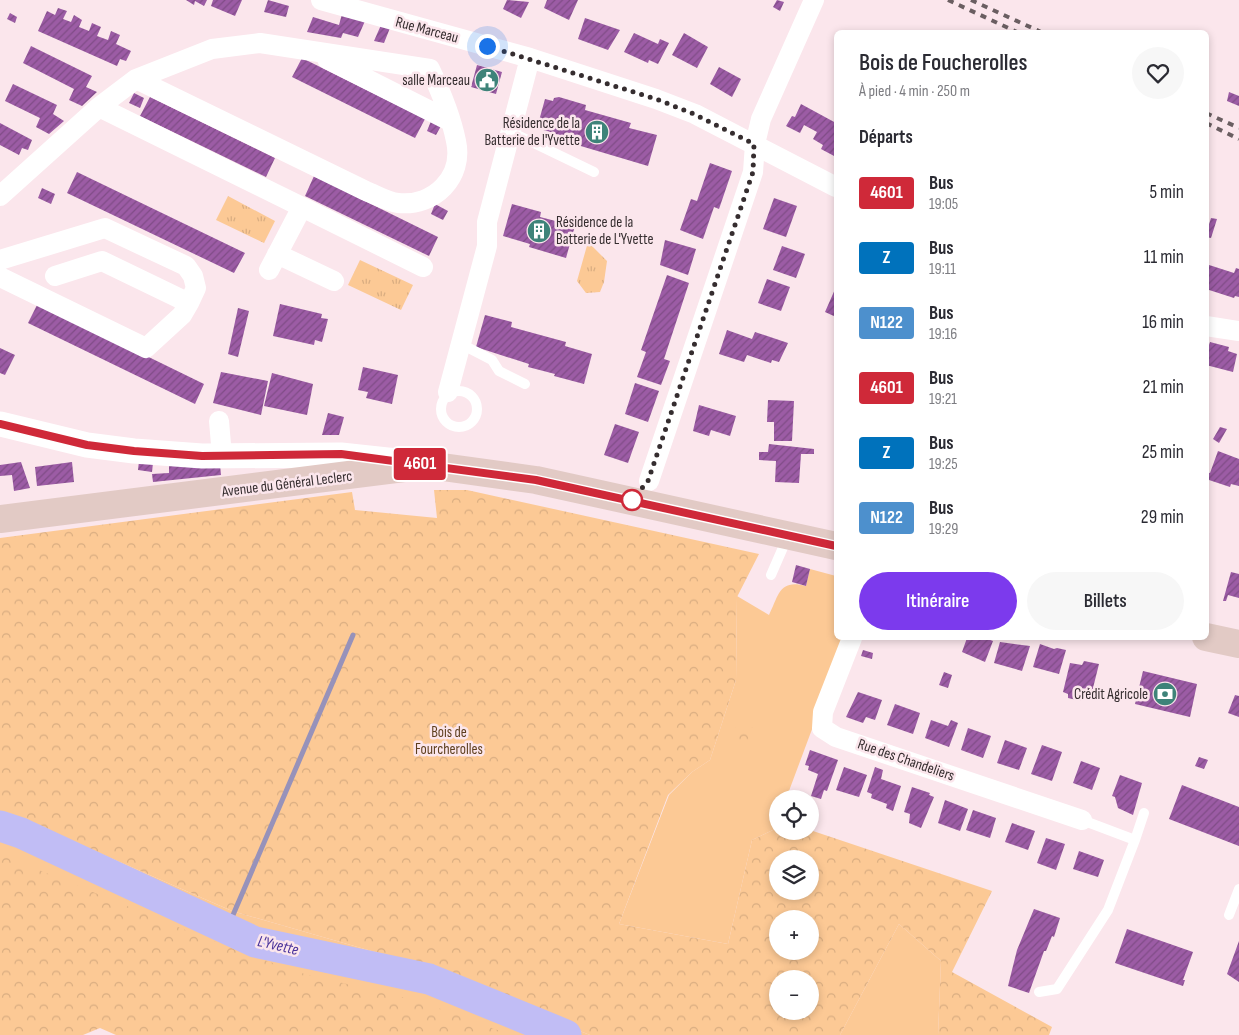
<!DOCTYPE html>
<html lang="fr">
<head>
<meta charset="utf-8">
<style>
  body { margin:0; font-family:"Sofia Sans Condensed",sans-serif; background:#f7f7f7; color:#2b2b33; height:100vh; display:flex; flex-direction:column; font-size:19px; white-space:nowrap }
  * { box-sizing:border-box; margin:0 }
  p { font-size:16px; color:#7c7c81 }
  .icon { flex:none; width:28px; height:28px; fill:none; stroke:currentColor; stroke-width:2; stroke-linecap:round; stroke-linejoin:round }
  .map { position:relative; flex:1; overflow:hidden }
  .panel { position:absolute; left:834px; top:30px; width:375px; height:610px; display:flex; flex-direction:column; background:#fff; border-radius:8px; box-shadow:0 2px 8px #0003 }
  .panel>* { flex:none }
  .badge { padding:0 10px; border-radius:4px; font-size:18px; line-height:32px }
  .tools { position:absolute; left:769px; top:790px; display:grid; gap:10px }
  .tools a { display:grid; place-items:center; width:50px; height:50px; border-radius:50%; background:#fff; box-shadow:0 2px 8px #0003; font-size:25px }
  .you { position:absolute; width:25px; height:25px; margin:-12px; border:4px solid #fff; border-radius:50%; background:#1a73e8; box-shadow:0 0 0 8px #1a73e833 }
  .map>.badge { position:absolute; translate:-50% -50%; box-shadow:0 0 0 2px #fff }
  h2 { padding:0 25px; font-size:19px; line-height:45px }
  .round { display:grid; place-items:center; flex:none; width:52px; height:52px; border-radius:26px; background:#f7f7f7 }
  .overview { display:flex; align-items:center; justify-content:space-between; height:85px; padding:0 25px }
  h1 { font-size:24px; font-weight:600; line-height:38px }
  .primary-button { display:flex; gap:10px; margin-top:auto; padding:10px 25px }
  .primary-button a { flex:1; height:58px; border-radius:30px; background:#7c3aed; color:#fff; font-size:20px; font-weight:600; line-height:58px; text-align:center }
  .primary-button a+a { background:#f7f7f7; color:#2b2b33 }
  ul { padding:0; list-style:none }
  li { display:flex; align-items:center; gap:15px; height:65px; padding:0 25px }
  li div { flex:1 }
  li b { display:block; font-size:19px }
  li em { font-style:normal }
  li .badge { min-width:55px; font-weight:700; text-align:center }
  .map>svg:first-child { display:block }
  .grass { fill:#fcc995 }
  .forest { fill:url(#forest-crowns); fill-rule:evenodd }
  .park { fill:url(#park-tufts) }
  .lines { fill:none; stroke-linecap:round; stroke-linejoin:round }
  .stream { stroke:#9792ba; stroke-width:5 }
  .river { stroke:#c1bdf5; stroke-width:31 }
  .building { fill:url(#building-hatch) }
  .service { stroke:#fff; stroke-width:10 }
  .minor { stroke:#fff; stroke-width:20 }
  .tertiary { stroke:#fff; stroke-width:25 }
  .secondary { stroke:#e2cac5; stroke-width:28 }
  .rail { stroke:#6a5e61; stroke-width:4; stroke-dasharray:6 6; stroke-linecap:butt }
  .line-casing { stroke:#fff; stroke-width:11 }
  .line { stroke:#cf2939; stroke-width:8 }
  .walk { stroke:#352d2f; stroke-width:5; stroke-dasharray:0 9 }
  .stop-dot { fill:#fff; stroke:#cf2939; stroke-width:2.5 }
  .labels { text-anchor:middle; dominant-baseline:central; stroke-width:5; stroke-linejoin:round; paint-order:stroke }
  .street-label { font-size:15px; fill:#352d2f; stroke:#fbe6ec }
  .poi-label { font-size:15px; fill:#352d2f; stroke:#fbe6ec; text-anchor:end }
  .park-label { font-size:15px; fill:#5e3f1e; stroke:#fbe6ec }
  .water-label { font-size:16px; font-style:italic; fill:#4a339a; stroke:#fbe6ec }
</style>
</head>
<body>
<div class="map">
<svg width="1239" height="1035" viewBox="0 0 1239 1035">
  <defs>
    <pattern id="forest-crowns" width="20" height="18" patternUnits="userSpaceOnUse" patternTransform="scale(1.25)"><rect width="20" height="18" fill="#fcc995"/><path d="M2 6a3 3 0 1 1 6 0M12 15a3 3 0 1 1 6 0" fill="none" stroke="#d9ad81"/></pattern>
    <pattern id="park-tufts" width="24" height="20" patternUnits="userSpaceOnUse" patternTransform="scale(1.25)"><rect width="24" height="20" fill="#fcc995"/><path d="M3 7l-1-3M5 7V3M7 7l1-3M15 17l-1-3M17 17v-4M19 17l1-3" fill="none" stroke="#d9ad81"/></pattern>
    <pattern id="building-hatch" width="6" height="6" patternUnits="userSpaceOnUse" patternTransform="scale(1.25)"><rect width="6" height="6" fill="#9c5ca5"/><path d="M-1 1l2-2M0 6l6-6M5 7l2-2" fill="none" stroke="#804c87"/></pattern>
  </defs>
  <rect width="100%" height="100%" fill="#fbe6ec"/>
  <path class="grass" d="M 810,569 L 836,576 L 836,638 L 846,638 L 786,799 L 778,799 L 777,828 L 752,840 L 728,944 L 619,924 L 669,795 L 692,772 L 710,760 L 736,680 L 737,596 L 769,615 C 779,595 779,579 806,586 Z
    M 0,814 L 74,842 L 232,911 L 382,954 L 590,1035 L 319,1035 L 0,908 Z
    M 899,924 L 941,961 L 938,1035 L 840,1035 Z"/>
  <path class="forest" d="M 434,490 L 467,490 L 759,554 L 737,597 L 736,680 L 710,760 L 692,772 L 668,795 L 619,924 L 728,944 L 752,840 L 777,828 L 778,831 L 810,830 L 992,891 L 952,972 L 1052,1027 L 1049,1035 L 938,1035 L 941,961 L 899,924 L 840,1035 L 590,1035 L 382,954 L 232,911 L 74,842 L 0,814 L 0,538 L 352,492 L 355,510 L 437,518 ZM 778,859 L 810,859 L 810,891 L 778,891 ZM 778,919 L 810,919 L 810,951 L 778,951 ZM 778,979 L 810,979 L 810,1011 L 778,1011 Z
    M733 735a11 11 0 1 1 22 0a11 11 0 1 1-22 0Z
    M 0,854 L 200,936 L 297,972 L 422,1002 L 511,1035 L 116,1035 L 100,1028 L 83,1035 L 0,1035 Z"/>
  <path class="park" d="M 228,196 L 275,221 L 264,243 L 216,220 Z
    M 588,242 L 607,261 L 604,282 L 600,292 L 586,293 L 577,281 Z
    M 360,260 L 413,285 L 401,310 L 348,285 Z"/>
  <g class="lines">
    <path class="stream" d="M 227,929 L 353,635"/>
    <path class="river" d="M 0,826 L 21,833 L 255,942 L 429,979 L 566,1035"/>
  </g>
  <path class="building" d="M 186,0 L 207,0 L 204,6 L 195,1 L 194,5 Z
    M 213,0 L 242,0 L 235,16 L 211,6 Z
    M 268,0 L 289,6 L 286,17 L 264,12 Z
    M 507,0 L 529,2 L 521,18 L 503,9 Z
    M 547,0 L 578,0 L 569,20 L 544,8 Z
    M 777,0 L 784,2 L 780,11 L 773,7 Z
    M 58,8 L 67,11 L 63,19 L 71,22 L 74,15 L 82,20 L 79,27 L 89,31 L 92,23 L 101,27 L 97,36 L 108,40 L 111,31 L 120,35 L 116,44 L 131,51 L 126,61 L 120,59 L 117,66 L 38,31 L 47,11 L 55,15 Z
    M 10,13 L 17,17 L 15,23 L 7,19 Z
    M 342,14 L 365,21 L 358,37 L 343,33 L 341,38 L 307,32 L 313,17 L 339,25 Z
    M 585,18 L 620,30 L 608,50 L 578,39 Z
    M 381,25 L 390,28 L 384,43 L 374,41 Z
    M 634,33 L 658,44 L 660,39 L 669,43 L 658,64 L 649,60 L 648,63 L 624,52 Z
    M 684,33 L 708,47 L 697,68 L 672,55 Z
    M 31,46 L 92,76 L 86,87 L 97,92 L 82,106 L 69,100 L 74,89 L 23,63 Z
    M 302,58 L 425,119 L 415,138 L 292,77 Z
    M 477,65 L 502,72 L 496,94 L 471,87 Z
    M 719,67 L 741,79 L 732,97 L 710,84 Z
    M 13,84 L 57,105 L 53,114 L 64,121 L 49,134 L 36,127 L 40,118 L 5,101 Z
    M 1229,92 L 1239,96 L 1239,106 L 1227,101 Z
    M 134,93 L 144,98 L 140,108 L 129,103 Z
    M 150,97 L 275,158 L 266,177 L 140,116 Z
    M 559,97 L 586,105 L 585,110 L 631,123 L 629,128 L 657,135 L 648,166 L 574,144 L 575,140 L 537,128 L 545,99 L 553,101 L 554,98 Z
    M 801,104 L 836,123 L 836,157 L 821,149 L 823,145 L 813,139 L 817,132 L 804,125 L 800,133 L 786,126 L 792,116 L 795,117 Z
    M 431,121 L 441,126 L 436,135 L 427,131 Z
    M 0,123 L 32,140 L 28,150 L 22,148 L 19,155 L 0,145 Z
    M 710,163 L 732,171 L 719,209 L 714,207 L 703,239 L 680,230 L 691,199 L 697,201 Z
    M 77,172 L 245,253 L 234,273 L 67,193 Z
    M 314,176 L 438,237 L 429,256 L 305,196 Z
    M 42,188 L 55,194 L 51,204 L 38,198 Z
    M 774,198 L 797,206 L 786,237 L 763,229 Z
    M 435,204 L 448,211 L 443,220 L 431,214 Z
    M 512,204 L 541,212 L 540,217 L 575,226 L 566,258 L 529,247 L 530,244 L 503,236 Z
    M 1211,218 L 1217,219 L 1211,238 L 1206,237 L 1206,234 Z
    M 665,240 L 696,249 L 688,275 L 660,265 Z
    M 782,246 L 805,254 L 796,278 L 773,270 Z
    M 1206,264 L 1234,273 L 1236,268 L 1239,269 L 1239,297 L 1235,296 L 1234,298 L 1206,289 Z
    M 667,275 L 689,283 L 664,359 L 670,361 L 661,385 L 637,377 L 646,352 L 641,350 Z
    M 767,279 L 790,287 L 781,311 L 758,303 Z
    M 836,287 L 836,317 L 825,312 Z
    M 38,303 L 204,384 L 195,404 L 28,323 Z
    M 280,304 L 322,314 L 321,318 L 328,319 L 322,342 L 315,340 L 314,345 L 273,336 Z
    M 238,308 L 249,311 L 238,357 L 228,354 Z
    M 485,315 L 512,322 L 511,327 L 566,342 L 565,346 L 592,354 L 584,384 L 554,376 L 555,374 L 528,367 L 529,364 L 476,347 Z
    M 727,330 L 752,339 L 755,332 L 788,343 L 779,362 L 772,360 L 771,363 L 747,355 L 744,362 L 719,354 Z
    M 1210,342 L 1229,347 L 1228,351 L 1237,354 L 1233,372 L 1206,365 L 1206,348 L 1208,348 Z
    M 0,348 L 15,355 L 5,375 L 0,373 Z
    M 363,367 L 398,375 L 392,404 L 366,398 L 368,392 L 358,390 Z
    M 221,372 L 268,381 L 261,415 L 213,403 Z
    M 272,373 L 313,384 L 307,415 L 264,406 Z
    M 635,383 L 659,391 L 648,422 L 625,414 Z
    M 768,400 L 794,401 L 792,441 L 774,441 L 774,422 L 767,422 Z
    M 699,405 L 736,416 L 730,436 L 711,430 L 709,436 L 693,431 Z
    M 328,413 L 344,417 L 339,435 L 322,435 Z
    M 615,424 L 639,432 L 628,463 L 604,455 Z
    M 1220,427 L 1227,429 L 1219,443 L 1213,439 Z
    M 769,444 L 814,449 L 814,454 L 801,454 L 799,483 L 775,482 L 776,461 L 759,460 L 759,452 L 768,452 Z
    M 1218,451 L 1239,459 L 1239,486 L 1231,484 L 1230,487 L 1206,479 L 1206,472 L 1210,473 Z
    M 139,461 L 153,463 L 152,472 L 138,470 Z
    M 21,462 L 30,488 L 14,491 L 12,475 L 0,476 L 0,465 Z
    M 72,462 L 74,482 L 37,486 L 35,467 Z
    M 169,465 L 220,465 L 221,475 L 153,482 L 152,474 L 169,473 Z
    M 796,565 L 810,569 L 806,586 L 792,582 Z
    M 1231,572 L 1239,574 L 1239,598 L 1228,595 L 1226,601 L 1223,601 Z
    M 967,638 L 985,638 L 993,641 L 985,662 L 962,652 Z
    M 1000,642 L 1030,646 L 1022,671 L 994,663 Z
    M 1040,644 L 1054,649 L 1057,648 L 1066,650 L 1059,674 L 1033,667 Z
    M 863,650 L 873,653 L 872,659 L 861,656 Z
    M 1084,661 L 1099,664 L 1092,692 L 1084,689 L 1081,701 L 1068,698 L 1068,694 L 1063,692 L 1070,663 L 1082,665 Z
    M 1143,671 L 1197,684 L 1190,717 L 1135,704 Z
    M 944,672 L 952,675 L 948,688 L 939,685 Z
    M 858,692 L 882,700 L 875,720 L 866,717 L 863,723 L 846,717 Z
    M 1235,695 L 1239,696 L 1239,717 L 1228,713 Z
    M 895,704 L 920,713 L 913,734 L 887,725 Z
    M 931,720 L 948,726 L 951,720 L 958,723 L 949,747 L 925,738 Z
    M 968,728 L 991,736 L 983,758 L 961,750 Z
    M 1005,740 L 1027,748 L 1019,770 L 997,763 Z
    M 1042,745 L 1062,752 L 1052,781 L 1031,774 Z
    M 810,750 L 838,760 L 827,791 L 824,790 L 821,799 L 811,796 L 818,774 L 808,770 L 809,766 L 805,765 Z
    M 1199,757 L 1208,760 L 1204,769 L 1195,766 Z
    M 1081,761 L 1100,768 L 1092,790 L 1073,783 Z
    M 844,767 L 867,775 L 859,797 L 836,790 Z
    M 875,767 L 883,770 L 881,779 L 901,786 L 893,811 L 886,808 L 887,804 L 871,798 L 872,794 L 867,792 Z
    M 1120,775 L 1142,783 L 1133,815 L 1118,808 L 1115,797 L 1112,796 Z
    M 1182,785 L 1239,807 L 1239,846 L 1169,819 Z
    M 912,787 L 930,793 L 929,795 L 934,797 L 921,828 L 909,823 L 910,814 L 904,812 Z
    M 945,800 L 968,809 L 960,831 L 938,823 Z
    M 973,810 L 996,818 L 990,838 L 966,830 Z
    M 1012,823 L 1035,831 L 1028,850 L 1005,842 Z
    M 1046,838 L 1065,844 L 1056,870 L 1037,863 Z
    M 1079,851 L 1104,860 L 1098,877 L 1073,869 Z
    M 1034,909 L 1060,918 L 1054,937 L 1052,936 L 1046,951 L 1044,951 L 1029,993 L 1008,986 L 1017,950 Z
    M 1127,929 L 1193,952 L 1183,980 L 1185,980 L 1183,986 L 1115,963 Z
    M 1239,941 L 1239,982 L 1227,974 Z"/>
  <g class="lines">
    <path class="service" d="M 511,132 L 594,172
      M 461,344 L 492,360 L 499,371 L 525,384
      M441 409a18 18 0 1 1 36 0a18 18 0 1 1-36 0Z
      M 771,575 L 788,536
      M 1135,840 L 1144,813
      M 1229,915 L 1239,889
      M 1039,992 L 1057,989 L 1108,910 L 1135,840 L 1082,820"/>
    <path class="minor" d="M 321,0 L 530,58 L 656,99 L 695,114 L 836,187
      M 327,59 L 450,121
      M 99,107 L 136,79 L 212,49 L 260,43 L 430,69 C 441,92 451,116 456,141 C 464,177 434,207 398,203 C 388,202 376,195 366,191 L 136,79
      M 0,196 L 99,107 L 302,207 L 269,270
      M 302,207 L 423,267
      M 277,254 L 334,281
      M 0,260 L 105,228 L 186,266 L 193,276 L 196,288 L 189,303 L 102,261 L 55,276
      M 0,277 L 146,348 L 182,315 L 189,303
      M 1206,326 L 1239,331
      M 448,392 L 487,246 L 487,222 L 530,58
      M 219,421 L 222,456
      M 649,481 L 753,172 L 755,144 L 761,119 L 814,0
      M 852,638 L 823,712 L 822,728 L 836,737 L 1082,820"/>
    <path class="tertiary" d="M 0,424 L 87,445 L 134,451 L 202,456 L 341,455 L 406,462"/>
    <path class="secondary" d="M 0,519 L 428,465 L 536,480 L 836,546
      M 1206,637 L 1239,644"/>
    <path class="rail" d="M 948,0 L 1017,32
      M 971,0 L 1041,32
      M 1206,113 L 1239,128
      M 1206,123 L 1239,139"/>
  </g>
  <g class="lines">
    <g class="line-casing">
      <path id="line" d="M 0,424 L 87,445 L 134,451 L 202,456 L 341,454 L 536,480 L 836,546"/>
    </g>
    <use href="#line" class="line"/>
    <path class="walk" d="M 487,46 L 656,99 L 694,114 L 754,144 L 753,172 L 648,481 L 632,500"/>
  </g>
  <defs>
    <g id="civic-disc" transform="scale(1.25)"><circle r="9.5" fill="#3e8379" stroke="#fbe6ec"/><path d="M-.6-6.5H3V-4.5H.6V-3L4-1V1h2V6H-6V1h2V-1L-.6-3ZM-1.2 2.5V6h2.4V2.5Z" fill="#fff"/></g>
    <g id="building-disc" transform="scale(1.25)"><circle r="9.5" fill="#3e8379" stroke="#fbe6ec"/><path d="M-4-6H4V6H1V3H-1V6H-4ZM-2.5-4.3h1.7v1.8h-1.7ZM.8-4.3h1.7v1.8H.8ZM-2.5-1h1.7V.8h-1.7ZM.8-1h1.7V.8H.8Z" fill="#fff"/></g>
    <g id="bank-disc" transform="scale(1.25)"><circle r="9.5" fill="#3e8379" stroke="#fbe6ec"/><path d="M-6-4H6V4H-6ZM0-2.3a2.3 2.3 0 1 0 0 4.6a2.3 2.3 0 1 0 0-4.6Z" fill="#fff"/></g>
  </defs>
  <g fill-rule="evenodd">
    <use href="#civic-disc" x="487" y="80"/>
    <use href="#building-disc" x="597" y="132"/>
    <use href="#building-disc" x="539" y="231"/>
    <use href="#bank-disc" x="1165" y="694"/>
  </g>
  <circle class="stop-dot" cx="632" cy="500" r="10"/>
  <g class="labels">
    <g class="street-label">
      <text transform="translate(427 30) rotate(15)">Rue Marceau</text>
      <text transform="translate(287 484) rotate(-7)">Avenue du Général Leclerc</text>
      <text transform="translate(906 760) rotate(19)">Rue des Chandeliers</text>
    </g>
    <g class="poi-label">
      <text x="470" y="80">salle Marceau</text>
      <text x="580" y="123">Résidence de la<tspan x="580" dy="17">Batterie de l'Yvette</tspan></text>
      <text x="556" y="222" text-anchor="start">Résidence de la<tspan x="556" dy="17">Batterie de L'Yvette</tspan></text>
      <text x="1148" y="694">Crédit Agricole</text>
    </g>
    <g class="park-label">
      <text x="449" y="732">Bois de<tspan x="449" dy="17">Fourcherolles</tspan></text>
    </g>
    <g class="water-label">
      <text transform="translate(278 946) rotate(13)">L'Yvette</text>
    </g>
  </g>
</svg>
<div class="tools">
<a><svg class="icon" aria-label="locate" viewBox="0 0 24 24"><circle cx="12" cy="12" r="6"/><path d="M12 2v4M12 18v4M2 12h4M18 12h4"/></svg></a>
<a><svg class="icon" aria-label="layers" viewBox="0 0 24 24"><path d="M12 4l9 5-9 5-9-5zM3 14l9 5 9-5"/></svg></a>
<a>+</a>
<a>−</a>
</div>
<div class="you" style="left:487px;top:46px"></div>
<b class="badge" style="left:420px;top:464px;background:#cf2939;color:#fff">4601</b>
<section class="panel">
<div class="overview"><div><h1>Bois de Foucherolles</h1><p>À pied · 4 min · 250 m</p></div><a class="round"><svg class="icon" aria-label="heart" viewBox="0 0 24 24"><path d="M12 20l-8-8c-3-5 5-10 8-4 3-6 11-1 8 4z"/></svg></a></div>
<h2>Départs</h2>
<ul>
<li><span class="badge" style="background:#cf2939;color:#fff">4601</span><div><b>Bus</b><p>19:05</p></div><em>5 min</em></li>
<li><span class="badge" style="background:#0072bc;color:#fff">Z</span><div><b>Bus</b><p>19:11</p></div><em>11 min</em></li>
<li><span class="badge" style="background:#4d90cd;color:#fff">N122</span><div><b>Bus</b><p>19:16</p></div><em>16 min</em></li>
<li><span class="badge" style="background:#cf2939;color:#fff">4601</span><div><b>Bus</b><p>19:21</p></div><em>21 min</em></li>
<li><span class="badge" style="background:#0072bc;color:#fff">Z</span><div><b>Bus</b><p>19:25</p></div><em>25 min</em></li>
<li><span class="badge" style="background:#4d90cd;color:#fff">N122</span><div><b>Bus</b><p>19:29</p></div><em>29 min</em></li>
</ul>
<div class="primary-button"><a>Itinéraire</a><a>Billets</a></div>
</section>
</div>
</body>
</html>
